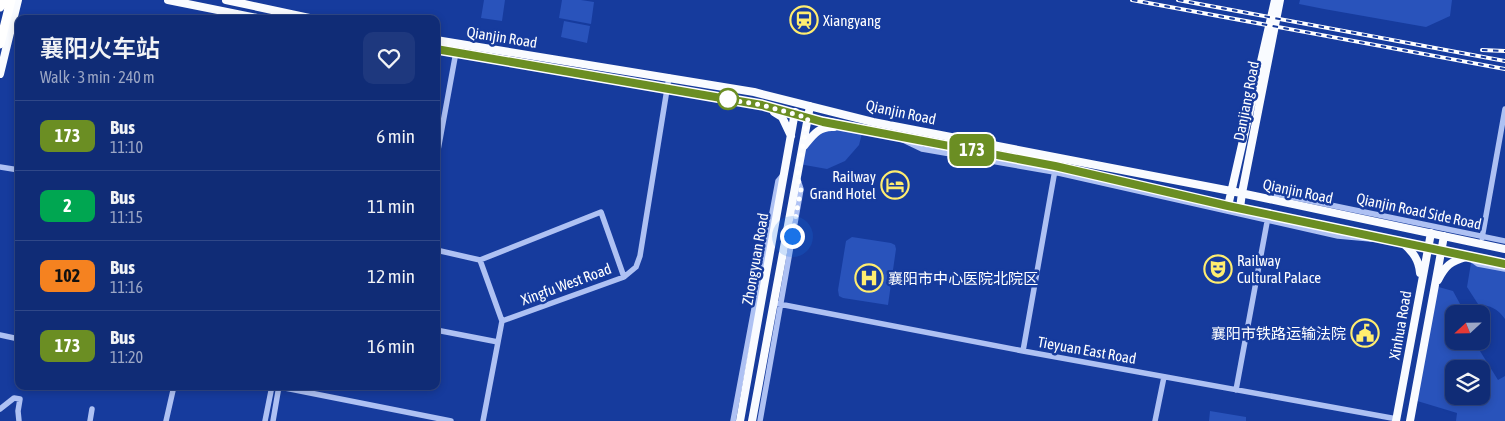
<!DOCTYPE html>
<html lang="en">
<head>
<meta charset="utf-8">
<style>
  body { margin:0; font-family:"Asap Condensed","Noto Sans SC",sans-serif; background:#1e387e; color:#f1f3f6; height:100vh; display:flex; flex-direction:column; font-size:19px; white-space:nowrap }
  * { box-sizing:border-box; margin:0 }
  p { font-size:16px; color:#9ca7c5 }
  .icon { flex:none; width:28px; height:28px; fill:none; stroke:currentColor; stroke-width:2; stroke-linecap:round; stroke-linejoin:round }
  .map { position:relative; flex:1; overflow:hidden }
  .sheet { position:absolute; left:15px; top:15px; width:425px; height:375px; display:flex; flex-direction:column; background:#102c76; border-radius:10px; box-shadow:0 2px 8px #0003,0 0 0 1px #304888 }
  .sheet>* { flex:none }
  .badge { padding:0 10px; border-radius:8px; font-size:18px; line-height:32px }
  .needle { width:32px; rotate:248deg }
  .buttons { position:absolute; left:1445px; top:305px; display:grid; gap:10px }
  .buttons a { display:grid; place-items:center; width:45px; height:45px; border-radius:10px; background:#102c76; box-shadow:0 2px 8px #0003,0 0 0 1px #304888; font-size:25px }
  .you { position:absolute; width:25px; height:25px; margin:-12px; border:4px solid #fff; border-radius:50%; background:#1a73e8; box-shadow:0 0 0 8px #1a73e833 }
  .map>.badge { position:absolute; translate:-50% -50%; box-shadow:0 0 0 2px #fff }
  .round { display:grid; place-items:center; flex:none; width:52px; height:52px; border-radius:10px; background:#1e387e }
  .overview { display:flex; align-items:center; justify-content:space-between; height:85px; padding:0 25px }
  h1 { font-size:24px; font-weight:600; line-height:38px }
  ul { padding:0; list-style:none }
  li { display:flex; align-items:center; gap:15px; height:70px; padding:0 25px; border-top:1px solid #304888 }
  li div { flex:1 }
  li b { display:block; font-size:19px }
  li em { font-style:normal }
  li .badge { min-width:55px; font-weight:700; text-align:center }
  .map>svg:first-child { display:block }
  .green { fill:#2953bb; fill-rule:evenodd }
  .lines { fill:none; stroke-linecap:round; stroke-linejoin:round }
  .minor { stroke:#aec1f3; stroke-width:5.5 }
  .major { stroke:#f9fbff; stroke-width:8 }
  .highway { stroke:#fff; stroke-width:9 }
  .rail-casing { stroke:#fff; stroke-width:4 }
  .rail { stroke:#163b9d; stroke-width:2; stroke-dasharray:5.5; stroke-linecap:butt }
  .line-casing { stroke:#fff; stroke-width:11 }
  .line { stroke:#6b8e23; stroke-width:8 }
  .walk { stroke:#fff; stroke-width:5; stroke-dasharray:0 9 }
  .stop-dot { fill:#fff; stroke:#6b8e23; stroke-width:2.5 }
  .labels { text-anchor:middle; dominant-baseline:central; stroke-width:5; stroke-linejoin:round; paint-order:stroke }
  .poi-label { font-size:15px; fill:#fff; stroke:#163b9d; text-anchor:start }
  .street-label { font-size:15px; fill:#fff; stroke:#163b9d }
</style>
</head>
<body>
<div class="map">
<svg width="1505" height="421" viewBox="0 0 1505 421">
  <rect width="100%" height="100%" fill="#163b9d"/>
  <path class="green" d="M 484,0 L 505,0 L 502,21 L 481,18 Z
    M 562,0 L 581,0 L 594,2 L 591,24 L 559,18 Z
    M 1300,0 L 1452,0 L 1450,16 L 1426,27 L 1324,9 L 1299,4 Z
    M 564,21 L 590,26 L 587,43 L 561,37 Z
    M 826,126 L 863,130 L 859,145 L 845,161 L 827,169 L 799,164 L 803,148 Z
    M 852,237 L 891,243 L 895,245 L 896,249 L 888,305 L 843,298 L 839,296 L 838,290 L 846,241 Z
    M 1472,257 L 1505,264 L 1505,319 C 1497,308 1491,306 1478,304 L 1467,287 Z
    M 1435,286 L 1453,291 L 1465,313 L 1454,314 L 1454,341 L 1465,341 L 1472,348 L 1480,351 L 1498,380 L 1505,376 L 1505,421 L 1456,421 L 1457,413 L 1414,400 ZM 1454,369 L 1481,369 L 1481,396 L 1454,396 Z
    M 1210,411 L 1246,417 L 1246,421 L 1209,421 Z"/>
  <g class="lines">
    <path class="minor" d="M 899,138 L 922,149 L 1054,172 L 1338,236 L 1371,239
      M 436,161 L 456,52
      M 0,167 L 19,170
      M 1275,200 L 1277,194 L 1505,241
      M 1482,238 L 1505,109
      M 436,250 L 480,260 L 502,321
      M 1468,257 L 1478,264 L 1505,269
      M 480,260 L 601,212 L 624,277
      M 774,303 L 1023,351 L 1397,419
      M 436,330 L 498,342
      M 0,335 L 19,339
      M 1023,351 L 1055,170
      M 275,386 L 451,421
      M 1236,390 L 1268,217
      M 0,409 L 14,398 L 20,399 L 18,411 L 19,421
      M 90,421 L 92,409
      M 166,421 L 174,386
      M 265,421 L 272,386
      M 273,421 L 279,386
      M 483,421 L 502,321 L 624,277 L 636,267 L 640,256 L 669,77
      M 733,421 L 778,181 L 783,175
      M 760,421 L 801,189 L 797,177
      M 1155,421 L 1164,377"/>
    <path class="major" d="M 168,0 L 262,19
      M 226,0 L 314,19
      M 436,40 L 754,92 L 873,122 L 1231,191 L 1505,249
      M 436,49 L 761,105 L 808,118 L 1055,166 L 1228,206 L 1505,264
      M 0,74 L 18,0
      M 774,112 L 782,117 L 791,136
      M 804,146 C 813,135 819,126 834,127
      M 1228,206 L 1275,0
      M 1240,208 L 1242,193 L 1280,0
      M 1403,243 C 1413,252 1419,260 1420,273
      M 1438,280 C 1446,265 1450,262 1466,257
      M 740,421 L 795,112
      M 752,421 L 810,106
      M 1396,421 L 1431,233
      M 1410,421 L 1444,236"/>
    <path class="highway" d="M 0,7 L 2,0
      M 0,44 L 11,0"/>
    <g class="rail-casing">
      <path id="rail" d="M 1132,0 L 1505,69
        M 1178,0 L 1505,61
        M 1482,50 L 1505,51"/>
    </g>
    <use href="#rail" class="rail"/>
  </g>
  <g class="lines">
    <g class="line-casing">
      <path id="line" d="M 436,49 L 762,105 L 823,122 L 1055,166 L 1228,206 L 1505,264"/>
    </g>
    <use href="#line" class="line"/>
    <path class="walk" d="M 728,99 L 725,99 L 762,105 L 808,118 L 797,176 L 801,189 L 792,236"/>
  </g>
  <defs>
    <g id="station-ring" transform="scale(1.4375)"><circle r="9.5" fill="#163b9d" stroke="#ffed6f" stroke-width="1.5"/><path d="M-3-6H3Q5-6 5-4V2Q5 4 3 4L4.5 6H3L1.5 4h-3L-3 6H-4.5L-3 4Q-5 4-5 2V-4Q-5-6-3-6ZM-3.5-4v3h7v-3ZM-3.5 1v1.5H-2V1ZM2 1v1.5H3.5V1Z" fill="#ffed6f"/></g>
    <g id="hotel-ring" transform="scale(1.4375)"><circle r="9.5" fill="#163b9d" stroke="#ffed6f" stroke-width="1.5"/><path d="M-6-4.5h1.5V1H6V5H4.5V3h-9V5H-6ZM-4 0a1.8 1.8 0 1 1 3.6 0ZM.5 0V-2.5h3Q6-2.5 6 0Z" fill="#ffed6f"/></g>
    <g id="theatre-ring" transform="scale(1.4375)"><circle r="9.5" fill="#163b9d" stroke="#ffed6f" stroke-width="1.5"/><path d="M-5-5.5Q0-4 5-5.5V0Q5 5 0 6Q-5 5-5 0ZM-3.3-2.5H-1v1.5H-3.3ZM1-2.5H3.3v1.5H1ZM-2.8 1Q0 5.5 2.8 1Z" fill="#ffed6f"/></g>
    <g id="hospital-ring" transform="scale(1.4375)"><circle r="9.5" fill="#163b9d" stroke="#ffed6f" stroke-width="1.5"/><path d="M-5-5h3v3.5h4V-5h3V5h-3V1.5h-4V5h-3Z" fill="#ffed6f"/></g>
    <g id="civic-ring" transform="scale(1.4375)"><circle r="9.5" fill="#163b9d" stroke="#ffed6f" stroke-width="1.5"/><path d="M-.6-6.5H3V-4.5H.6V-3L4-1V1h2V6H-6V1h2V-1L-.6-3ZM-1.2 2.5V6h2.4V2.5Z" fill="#ffed6f"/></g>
  </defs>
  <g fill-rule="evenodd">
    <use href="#station-ring" x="804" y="20"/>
    <use href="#hotel-ring" x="895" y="185"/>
    <use href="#theatre-ring" x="1218" y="269"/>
    <use href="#hospital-ring" x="869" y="278"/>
    <use href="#civic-ring" x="1365" y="333"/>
  </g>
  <circle class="stop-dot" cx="728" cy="99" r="10"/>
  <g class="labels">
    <g class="poi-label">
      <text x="823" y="20">Xiangyang</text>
      <text x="876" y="176" text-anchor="end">Railway<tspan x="876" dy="17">Grand Hotel</tspan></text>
      <text x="1237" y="260">Railway<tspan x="1237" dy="17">Cultural Palace</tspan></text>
      <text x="888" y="278">襄阳市中心医院北院区</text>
      <text x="1346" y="333" text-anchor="end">襄阳市铁路运输法院</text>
    </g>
    <g class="street-label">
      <text transform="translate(502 37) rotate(9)">Qianjin Road</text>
      <text transform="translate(1246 101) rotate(-79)">Danjiang Road</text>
      <text transform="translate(901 112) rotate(12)">Qianjin Road</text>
      <text transform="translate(1298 191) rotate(12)">Qianjin Road</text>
      <text transform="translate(1419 211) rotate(12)">Qianjin Road Side Road</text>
      <text transform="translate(755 259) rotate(-80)">Zhongyuan Road</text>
      <text transform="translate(566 284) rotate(-20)">Xingfu West Road</text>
      <text transform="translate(1400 325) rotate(-80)">Xinhua Road</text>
      <text transform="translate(1087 350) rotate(10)">Tieyuan East Road</text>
    </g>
  </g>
</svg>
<div class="buttons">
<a><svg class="needle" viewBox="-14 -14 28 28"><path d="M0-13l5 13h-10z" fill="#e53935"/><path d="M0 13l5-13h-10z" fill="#9ca7c5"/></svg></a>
<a><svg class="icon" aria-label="layers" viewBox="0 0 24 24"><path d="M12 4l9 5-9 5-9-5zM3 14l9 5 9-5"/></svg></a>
</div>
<div class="you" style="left:792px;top:236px"></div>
<b class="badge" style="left:972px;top:150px;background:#6b8e23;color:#fff">173</b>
<section class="sheet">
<div class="overview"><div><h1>襄阳火车站</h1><p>Walk · 3 min · 240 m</p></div><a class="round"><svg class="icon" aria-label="heart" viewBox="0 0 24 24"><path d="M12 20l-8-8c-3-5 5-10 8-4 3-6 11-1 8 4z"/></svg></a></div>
<ul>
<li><span class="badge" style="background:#6b8e23;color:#fff">173</span><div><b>Bus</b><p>11:10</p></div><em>6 min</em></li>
<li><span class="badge" style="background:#00a651;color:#fff">2</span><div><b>Bus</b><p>11:15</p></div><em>11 min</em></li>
<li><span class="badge" style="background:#f58220;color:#111">102</span><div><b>Bus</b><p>11:16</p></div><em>12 min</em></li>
<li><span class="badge" style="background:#6b8e23;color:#fff">173</span><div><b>Bus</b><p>11:20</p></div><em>16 min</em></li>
</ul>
</section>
</div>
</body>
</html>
